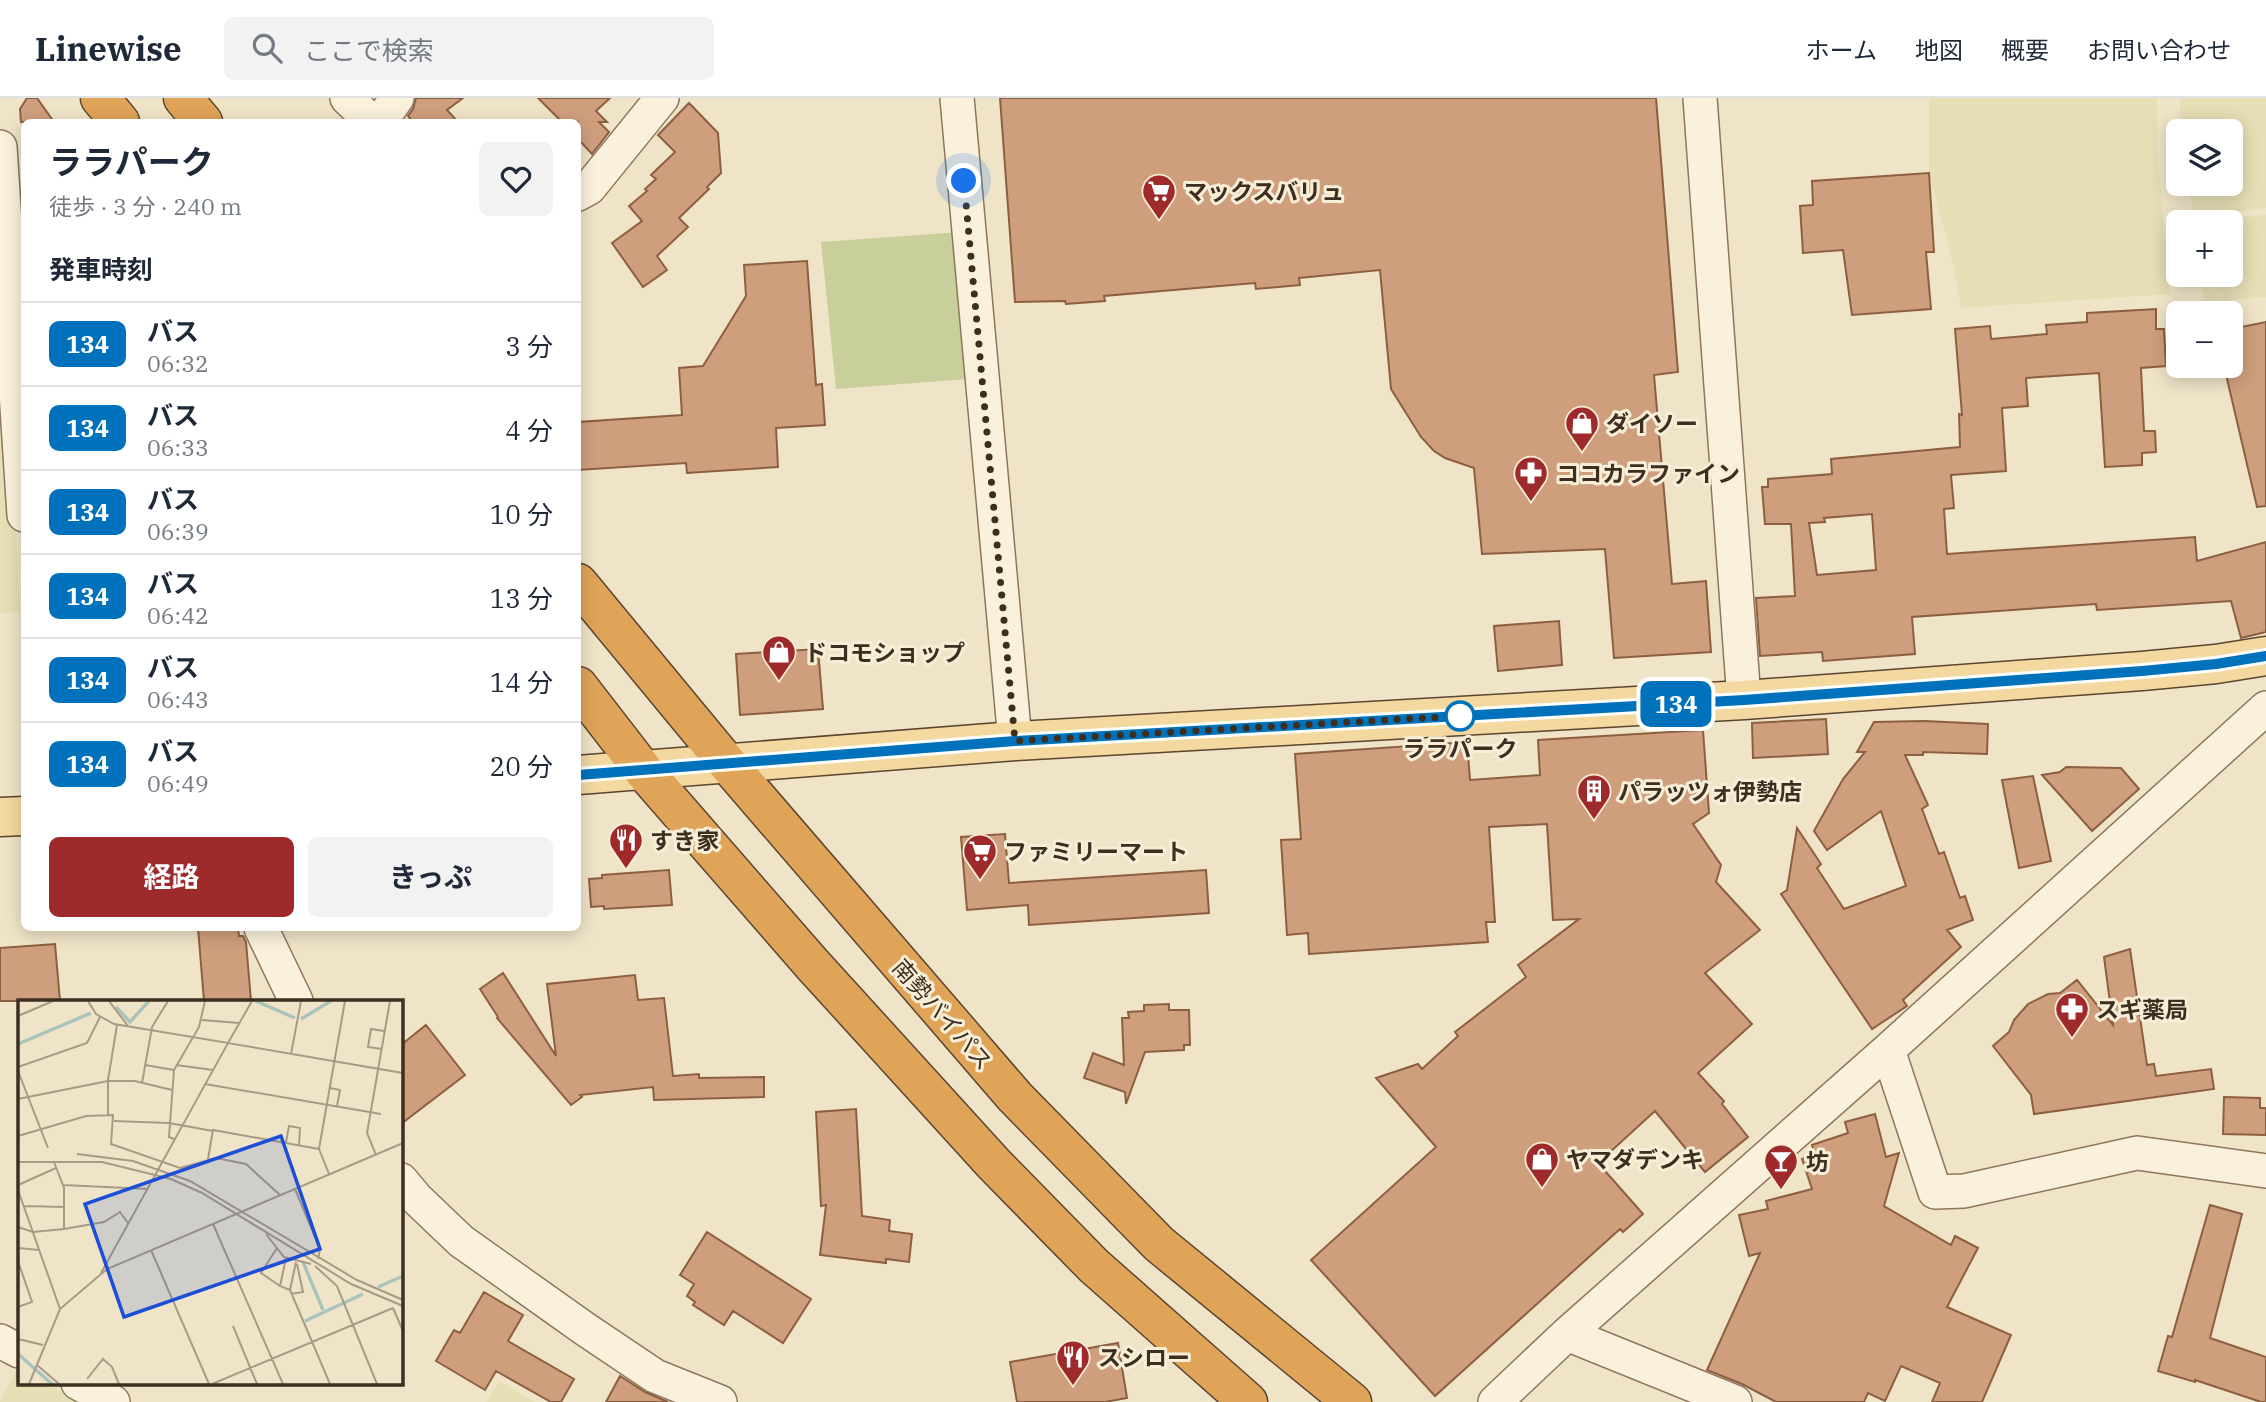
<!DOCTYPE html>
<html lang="ja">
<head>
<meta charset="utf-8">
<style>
  body { margin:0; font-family:"IBM Plex Serif","Noto Sans JP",serif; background:#f2f2f3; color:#1f2937; height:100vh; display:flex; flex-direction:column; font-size:26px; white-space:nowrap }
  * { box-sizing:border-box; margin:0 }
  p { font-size:23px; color:#747a83 }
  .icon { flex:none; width:38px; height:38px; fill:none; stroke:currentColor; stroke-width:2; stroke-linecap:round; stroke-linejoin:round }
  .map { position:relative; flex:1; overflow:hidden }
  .panel { position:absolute; left:21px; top:21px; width:560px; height:812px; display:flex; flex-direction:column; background:#fff; border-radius:10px; box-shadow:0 4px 18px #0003 }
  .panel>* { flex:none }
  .badge { padding:0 14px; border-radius:10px; font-size:24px; line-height:46px }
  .buttons { position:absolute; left:2166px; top:21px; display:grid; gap:14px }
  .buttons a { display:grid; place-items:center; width:77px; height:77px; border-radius:10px; background:#fff; box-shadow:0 4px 18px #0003; font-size:35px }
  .you { position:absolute; width:35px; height:35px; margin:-18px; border:5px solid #fff; border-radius:50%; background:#1a73e8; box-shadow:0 0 0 10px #1a73e833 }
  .map>.badge { position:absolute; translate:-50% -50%; box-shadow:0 0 0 4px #fff }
  h2 { padding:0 28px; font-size:26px; line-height:63px }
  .round { display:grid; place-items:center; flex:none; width:74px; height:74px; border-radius:10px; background:#f2f2f3 }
  .headline { display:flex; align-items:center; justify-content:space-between; height:119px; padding:0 28px }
  h1 { font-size:33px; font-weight:700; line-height:52px }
  .primary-button { display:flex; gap:14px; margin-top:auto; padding:14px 28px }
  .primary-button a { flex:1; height:80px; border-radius:10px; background:#9e2a2b; color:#fff; font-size:28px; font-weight:700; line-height:80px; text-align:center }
  .primary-button a+a { background:#f2f2f3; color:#1f2937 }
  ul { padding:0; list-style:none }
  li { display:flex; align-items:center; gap:21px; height:84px; padding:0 28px; border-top:2px solid #e0e1e3 }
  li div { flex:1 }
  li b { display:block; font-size:26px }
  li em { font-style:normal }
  li .badge { min-width:77px; font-weight:700; text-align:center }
  header { display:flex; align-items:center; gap:42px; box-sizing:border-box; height:98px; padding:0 35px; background:#fff; border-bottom:2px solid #e0e1e3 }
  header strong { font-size:33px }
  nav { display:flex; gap:38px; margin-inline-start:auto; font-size:24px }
  .search { width:490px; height:63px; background:#f2f2f3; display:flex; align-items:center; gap:18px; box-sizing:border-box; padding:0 24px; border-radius:10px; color:#747a83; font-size:26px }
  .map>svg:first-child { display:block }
  .farmland { fill:#e6deb5 }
  .green { fill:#c9cf9b }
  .building { fill:#cf9f7d; stroke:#8d5f41; stroke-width:2; fill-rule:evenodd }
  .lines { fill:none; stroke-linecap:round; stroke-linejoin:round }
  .minor-casing { stroke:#8d765c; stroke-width:36 }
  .major-casing { stroke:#5b4430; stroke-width:41 }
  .highway-casing { stroke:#5b4430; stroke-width:41 }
  .minor { stroke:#faf1dc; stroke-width:33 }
  .major { stroke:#f3d9a0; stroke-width:38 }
  .highway { stroke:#e0a458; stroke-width:38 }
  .line-casing { stroke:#fff; stroke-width:16 }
  .line { stroke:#0072bc; stroke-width:10 }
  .walk { stroke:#3d2e20; stroke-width:7; stroke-dasharray:0 12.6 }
  .stop-dot { fill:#fff; stroke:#0072bc; stroke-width:3.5 }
  .labels { text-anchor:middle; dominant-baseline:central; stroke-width:6; stroke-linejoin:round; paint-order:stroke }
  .poi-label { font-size:23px; font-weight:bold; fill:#3d2e20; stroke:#f7eed8; text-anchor:start }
  .stop-label { font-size:23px; font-weight:bold; fill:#3d2e20; stroke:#f7eed8 }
  .street-label { font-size:23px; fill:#3d2e20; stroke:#f7eed8 }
  .inset-river { fill:none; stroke:#a9c4bc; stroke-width:3.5 }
  .inset-road { fill:none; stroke:#a89b85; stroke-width:2 }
  .view { fill:#1d4ed8; fill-opacity:0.15; stroke:#1d4ed8; stroke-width:3.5 }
  .inset-edge { fill:none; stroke:#3d2e20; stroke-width:3.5 }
</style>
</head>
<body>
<header>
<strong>Linewise</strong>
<div class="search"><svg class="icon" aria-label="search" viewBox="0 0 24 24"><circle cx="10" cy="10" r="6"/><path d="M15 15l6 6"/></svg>ここで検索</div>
<nav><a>ホーム</a><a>地図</a><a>概要</a><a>お問い合わせ</a></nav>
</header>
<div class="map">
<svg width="2266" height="1304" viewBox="0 0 2266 1304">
  <rect width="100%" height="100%" fill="#f0e4c8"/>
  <path class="farmland" d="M 1929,0 L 2157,0 L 2157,49 L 2170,196 L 1961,210 L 1953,165 L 1929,75 Z
    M 2180,0 L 2266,0 L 2266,110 L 2194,118 L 2188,86 L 2231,86 L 2231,33 L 2180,33 Z
    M 2266,117 L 2266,199 L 2204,205 L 2201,177 L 2231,177 L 2231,124 L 2196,123 Z
    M 0,243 L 16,438 L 20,514 L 0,515 Z
    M 18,1269 L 19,1270 L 19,1285 L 46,1285 L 82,1304 L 0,1304 Z
    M 499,1283 L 535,1304 L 487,1304 Z"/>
  <path class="green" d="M 960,134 L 967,281 L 836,291 L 821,144 Z"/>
  <path class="building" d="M 27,0 L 37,0 L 54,24 L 21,24 L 20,11 Z
    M 416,0 L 463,0 L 447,12 L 458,24 L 413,24 L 408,18 L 413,11 Z
    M 538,0 L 610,0 L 596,13 L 607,24 L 599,24 L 609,34 L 592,56 L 578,41 L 578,24 L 562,24 Z
    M 1000,0 L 1656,0 L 1678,274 L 1654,277 L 1672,486 L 1706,483 L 1711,554 L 1614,560 L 1605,451 L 1482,456 L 1474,370 L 1445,360 L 1434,353 L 1421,339 L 1391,291 L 1380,172 L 1299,180 L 1300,187 L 1256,191 L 1255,185 L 1104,198 L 1105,203 L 1066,206 L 1065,203 L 1015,204 Z
    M 689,5 L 718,35 L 721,75 L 707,89 L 709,91 L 679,120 L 688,129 L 657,158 L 667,172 L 643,189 L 612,145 L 642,123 L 629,108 L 647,93 L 645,91 L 656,81 L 651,77 L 675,54 L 658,37 Z
    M 1929,75 L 1934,154 L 1926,154 L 1931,211 L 1852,217 L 1843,152 L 1803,155 L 1800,108 L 1813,107 L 1812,83 Z
    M 807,163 L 816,287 L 822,286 L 825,327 L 776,330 L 778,369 L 687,375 L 686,365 L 578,372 L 578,324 L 682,317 L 679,270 L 703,268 L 746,198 L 744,167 Z
    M 2156,211 L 2156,231 L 2164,231 L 2166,268 L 2141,270 L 2144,333 L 2155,333 L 2156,354 L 2142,355 L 2142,367 L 2105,369 L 2099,275 L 2026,280 L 2028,308 L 2002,310 L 2006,373 L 1951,377 L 1954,410 L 1944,411 L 1947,456 L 2195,439 L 2197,463 L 2266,444 L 2266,534 L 2241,540 L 2231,503 L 2097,512 L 2096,506 L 1912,519 L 1915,556 L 1823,563 L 1822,554 L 1760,558 L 1756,500 L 1795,498 L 1791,426 L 1765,426 L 1762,389 L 1768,389 L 1768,381 L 1832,376 L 1831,361 L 1960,349 L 1959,316 L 1962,317 L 1955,231 L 1990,228 L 1991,241 L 2047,236 L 2046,227 L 2087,224 L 2087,215 ZM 1872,416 L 1876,472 L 1817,477 L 1809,425 L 1825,424 L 1824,420 Z
    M 2266,224 L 2266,408 L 2257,409 L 2224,268 L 2231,268 L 2231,231 Z
    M 1559,523 L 1562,567 L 1498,573 L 1494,528 Z
    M 818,551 L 823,611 L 740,617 L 736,556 Z
    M 1826,621 L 1828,656 L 1753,660 L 1752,625 Z
    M 1924,623 L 1988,626 L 1987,656 L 1923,654 L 1923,657 L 1905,657 L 1928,707 L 1922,711 L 1939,756 L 1944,754 L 1960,800 L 1965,798 L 1973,822 L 1947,832 L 1961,849 L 1903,902 L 1907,908 L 1872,931 L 1781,796 L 1787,792 L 1797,730 L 1821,766 L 1817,770 L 1844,811 L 1906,788 L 1881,713 L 1827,752 L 1814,733 L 1843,681 L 1865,654 L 1857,654 L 1874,624 Z
    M 1703,632 L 1709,715 L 1693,726 L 1721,767 L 1716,784 L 1760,832 L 1705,875 L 1752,926 L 1698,975 L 1724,1003 L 1722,1006 L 1748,1039 L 1705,1074 L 1655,1013 L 1598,1065 L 1643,1116 L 1623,1134 L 1620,1131 L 1435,1298 L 1311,1162 L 1436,1049 L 1376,980 L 1418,966 L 1422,971 L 1458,938 L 1455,934 L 1526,879 L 1518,867 L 1579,821 L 1553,822 L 1547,726 L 1489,729 L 1495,824 L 1486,824 L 1488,844 L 1309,856 L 1308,835 L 1287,837 L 1281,742 L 1301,741 L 1295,656 L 1467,644 L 1470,682 L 1540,677 L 1538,642 Z
    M 2066,669 L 2121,670 L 2139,691 L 2092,733 L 2042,677 L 2060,674 Z
    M 2033,678 L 2051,763 L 2019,770 L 2002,682 Z
    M 1005,736 L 1009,785 L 1206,772 L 1209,815 L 1029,827 L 1028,807 L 967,812 L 961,739 Z
    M 669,772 L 672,807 L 604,811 L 604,808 L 591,809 L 589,781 L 602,780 L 602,777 Z
    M 198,830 L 238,830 L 239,838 L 243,838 L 246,844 L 251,903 L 204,903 Z
    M 55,846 L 60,903 L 0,903 L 0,850 Z
    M 2130,851 L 2147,967 L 2154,966 L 2156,978 L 2211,971 L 2214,991 L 2034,1016 L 2031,997 L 1993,948 L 2009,934 L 2014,922 L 2028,906 L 2048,896 L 2060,895 L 2077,882 L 2113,927 L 2104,859 Z
    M 503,875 L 556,958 L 547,886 L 635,877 L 638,902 L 664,900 L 673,978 L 699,976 L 699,980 L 764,979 L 764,999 L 654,1002 L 653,989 L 580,997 L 582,999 L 571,1007 L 497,920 L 498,919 L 480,891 Z
    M 1169,906 L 1169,912 L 1189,912 L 1190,947 L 1184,947 L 1184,952 L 1145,954 L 1126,1006 L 1125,994 L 1084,980 L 1093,955 L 1124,967 L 1122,920 L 1129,920 L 1128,914 L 1144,913 L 1144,907 Z
    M 426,927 L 465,977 L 401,1026 L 401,947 Z
    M 2224,999 L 2260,1000 L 2260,1010 L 2266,1010 L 2266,1037 L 2223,1036 Z
    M 856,1011 L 862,1118 L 890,1122 L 889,1133 L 912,1136 L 909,1164 L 886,1161 L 886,1165 L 820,1157 L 826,1107 L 821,1108 L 816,1014 Z
    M 1875,1016 L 1886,1059 L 1899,1055 L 1884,1108 L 1951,1147 L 1955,1138 L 1978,1150 L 1947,1209 L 2011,1237 L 1982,1304 L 1932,1304 L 1940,1285 L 1901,1268 L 1885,1303 L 1868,1295 L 1864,1304 L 1776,1304 L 1742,1286 L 1707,1272 L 1760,1155 L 1749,1158 L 1739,1117 L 1768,1111 L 1766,1103 L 1812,1091 L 1802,1061 L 1815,1057 L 1812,1047 L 1848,1035 L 1845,1024 Z
    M 2210,1107 L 2242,1116 L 2210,1240 L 2266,1259 L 2266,1304 L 2261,1304 L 2195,1282 L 2195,1284 L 2158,1273 L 2168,1238 L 2172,1239 Z
    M 707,1134 L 811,1201 L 783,1245 L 733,1213 L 724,1227 L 693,1207 L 695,1204 L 687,1198 L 694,1186 L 680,1177 Z
    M 484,1194 L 523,1217 L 508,1243 L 574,1281 L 561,1304 L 551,1304 L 496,1273 L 485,1292 L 436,1263 L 454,1232 L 460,1235 Z
    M 1118,1245 L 1127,1300 L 1105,1304 L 1017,1304 L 1010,1264 Z
    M 620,1278 L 645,1294 L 668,1304 L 606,1304 Z"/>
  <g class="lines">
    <g class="minor-casing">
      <path id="minor" d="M 347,0 L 372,24
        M 957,0 L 1015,643
        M 1700,0 L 1744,602
        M 380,24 L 397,0
        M 0,49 L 24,417
        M 578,96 L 589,90 L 662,0
        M 261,830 L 296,903
        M 1888,952 L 1935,1094 L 1964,1093 L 2137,1055 L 2266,1073
        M 401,1082 L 417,1101 L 461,1143 L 585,1231 L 655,1278 L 720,1304
        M 1567,1236 L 1735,1304
        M 0,1243 L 19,1253
        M 78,1285 L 113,1304
        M 1495,1304 L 1567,1236 L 1888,952 L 2266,610"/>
    </g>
    <g class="major-casing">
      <path id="major" d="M 578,677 L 1015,643 L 1744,602 L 2142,573 L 2216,566 L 2266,558
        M 0,719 L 24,718"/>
    </g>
    <g class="highway-casing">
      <path id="highway" d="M 100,0 L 120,24
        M 183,0 L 203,24
        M 578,485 L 726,664 L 1015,999 L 1159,1146 L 1352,1304
        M 578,588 L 643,672 L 812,866 L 994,1066 L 1094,1168 L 1248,1304"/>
    </g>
    <use href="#minor" class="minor"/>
    <use href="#major" class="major"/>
    <use href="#highway" class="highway"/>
  </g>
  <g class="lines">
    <g class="line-casing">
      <path id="line" d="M 578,677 L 1015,643 L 1744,602 L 2142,573 L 2216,566 L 2266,558"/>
    </g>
    <use href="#line" class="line"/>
    <path class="walk" d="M 964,83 L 1015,643 L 1460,618"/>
  </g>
  <defs>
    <g id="supermarket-pin" transform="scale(1.75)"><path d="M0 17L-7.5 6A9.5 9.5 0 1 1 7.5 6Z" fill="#9e2a2b" stroke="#f7eed8"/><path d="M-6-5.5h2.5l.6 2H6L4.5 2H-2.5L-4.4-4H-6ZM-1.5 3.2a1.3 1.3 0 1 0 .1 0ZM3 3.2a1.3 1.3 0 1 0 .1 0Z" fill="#fff"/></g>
    <g id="shop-pin" transform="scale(1.75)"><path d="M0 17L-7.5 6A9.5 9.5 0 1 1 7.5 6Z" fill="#9e2a2b" stroke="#f7eed8"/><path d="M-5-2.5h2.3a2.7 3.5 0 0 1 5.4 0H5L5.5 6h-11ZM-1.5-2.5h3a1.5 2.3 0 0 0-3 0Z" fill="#fff"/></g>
    <g id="pharmacy-pin" transform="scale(1.75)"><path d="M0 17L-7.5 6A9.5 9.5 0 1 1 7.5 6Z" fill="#9e2a2b" stroke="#f7eed8"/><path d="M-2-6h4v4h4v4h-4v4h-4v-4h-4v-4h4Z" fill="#fff"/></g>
    <g id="building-pin" transform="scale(1.75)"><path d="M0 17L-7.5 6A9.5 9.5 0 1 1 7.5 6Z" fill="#9e2a2b" stroke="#f7eed8"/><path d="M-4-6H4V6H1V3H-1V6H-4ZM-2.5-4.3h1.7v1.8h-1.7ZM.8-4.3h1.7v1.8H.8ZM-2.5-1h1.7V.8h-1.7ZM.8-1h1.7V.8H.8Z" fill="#fff"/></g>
    <g id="restaurant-pin" transform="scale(1.75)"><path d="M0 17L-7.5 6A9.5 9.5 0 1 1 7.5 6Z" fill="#9e2a2b" stroke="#f7eed8"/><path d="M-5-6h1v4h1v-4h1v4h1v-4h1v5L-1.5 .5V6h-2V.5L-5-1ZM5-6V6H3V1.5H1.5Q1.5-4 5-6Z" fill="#fff"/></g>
    <g id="bar-pin" transform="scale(1.75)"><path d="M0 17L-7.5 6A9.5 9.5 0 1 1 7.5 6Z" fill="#9e2a2b" stroke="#f7eed8"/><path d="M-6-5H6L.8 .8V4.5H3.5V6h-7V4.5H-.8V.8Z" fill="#fff"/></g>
  </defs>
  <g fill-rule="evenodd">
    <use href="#supermarket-pin" x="1159" y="93"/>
    <use href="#shop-pin" x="1582" y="325"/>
    <use href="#pharmacy-pin" x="1531" y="375"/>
    <use href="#shop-pin" x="779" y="554"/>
    <use href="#building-pin" x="1594" y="693"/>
    <use href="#restaurant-pin" x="626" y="742"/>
    <use href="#supermarket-pin" x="980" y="753"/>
    <use href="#pharmacy-pin" x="2072" y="911"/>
    <use href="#shop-pin" x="1542" y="1061"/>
    <use href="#bar-pin" x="1781" y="1063"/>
    <use href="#restaurant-pin" x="1073" y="1259"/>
  </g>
  <circle class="stop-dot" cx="1460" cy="618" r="14"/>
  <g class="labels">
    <g class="poi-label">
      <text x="1184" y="93">マックスバリュ</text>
      <text x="1606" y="325">ダイソー</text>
      <text x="1556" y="375">ココカラファイン</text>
      <text x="804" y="554">ドコモショップ</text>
      <text x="1618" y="693">パラッツォ伊勢店</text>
      <text x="650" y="742">すき家</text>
      <text x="1004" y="753">ファミリーマート</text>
      <text x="2096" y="911">スギ薬局</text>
      <text x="1566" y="1061">ヤマダデンキ</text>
      <text x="1806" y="1063">坊</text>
      <text x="1098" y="1259">スシロー</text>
    </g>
    <g class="stop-label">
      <text x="1460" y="650">ララパーク</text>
    </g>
    <g class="street-label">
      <text transform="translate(943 916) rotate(49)">南勢バイパス</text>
    </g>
  </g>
  <g transform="translate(18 902)">
    <rect width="385" height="385" fill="#f0e4c8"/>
    <path class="inset-river" d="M 238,1 L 277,18M 98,7 L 112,22 L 131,1M 283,19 L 313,1M 0,44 L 73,13M 285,262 L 305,310M 360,287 L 385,276M 287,321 L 345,294M 0,354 L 34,384"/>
    <path class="inset-road" d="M 70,1 L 78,14 L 96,24 L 210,43 L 234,1M 91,1 L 110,26M 0,16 L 35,1M 184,20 L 221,23M 364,49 L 350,47 L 353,29 L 366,31M 273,54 L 283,1M 127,65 L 156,70M 158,65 L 195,70M 0,67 L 69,43 L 82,17M 0,71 L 30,148M 124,83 L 134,27 L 150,1M 187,84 L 363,114M 312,88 L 322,90 L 319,106M 0,99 L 90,81 L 117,81 L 154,90M 90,115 L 90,80 L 99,25M 96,121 L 151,123 L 195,131M 0,136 L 68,116 L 95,115 L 93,144 L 162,168 L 198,158 L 228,164 L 262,195M 156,139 L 151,137 L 156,70 L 181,27 L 187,1M 268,142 L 271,126 L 282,128 L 281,145M 59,154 L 115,161 L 172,181 L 339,280 L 385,300M 358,155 L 349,133 L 372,1M 190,159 L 195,130 L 301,149M 0,162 L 84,162 L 153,179 L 184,193 L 333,284 L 385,306M 36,162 L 46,188 L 46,229M 311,174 L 301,149 L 327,1M 0,185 L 38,168M 45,185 L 130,189M 277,189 L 302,249 L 300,259M 0,190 L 42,309M 6,206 L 46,207M 195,224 L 265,384M 0,227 L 15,232 L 46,229 L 86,222 L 102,212 L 110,223M 248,234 L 266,257 L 293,264M 0,248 L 21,250M 259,248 L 243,273 L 262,286M 133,250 L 191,384M 268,258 L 262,286 L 272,290M 0,261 L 14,302 L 0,307M 278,262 L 272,290 L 312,384M 297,266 L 319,286 L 359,384M 83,273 L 210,43 L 385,73M 273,294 L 285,292 L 279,264M 375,308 L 385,331M 215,326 L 239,384M 0,339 L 25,345M 19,365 L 41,384M 69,379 L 85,359 L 94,367 L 101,384M 11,384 L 42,309 L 89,269 L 385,143M 194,384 L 375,308"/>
    <path class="view" d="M 263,136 L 302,249 L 106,317 L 67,204 Z"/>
    <rect width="385" height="385" class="inset-edge"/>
  </g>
</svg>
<div class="buttons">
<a><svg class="icon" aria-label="layers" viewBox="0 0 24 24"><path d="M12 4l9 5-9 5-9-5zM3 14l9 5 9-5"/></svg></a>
<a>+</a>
<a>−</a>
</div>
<div class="you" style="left:964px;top:83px"></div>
<b class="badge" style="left:1676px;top:606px;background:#0072bc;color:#fff">134</b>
<section class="panel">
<div class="headline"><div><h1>ララパーク</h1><p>徒歩 · 3 分 · 240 m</p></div><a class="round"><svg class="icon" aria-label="heart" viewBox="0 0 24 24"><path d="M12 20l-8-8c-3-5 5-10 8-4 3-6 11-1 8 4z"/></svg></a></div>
<h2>発車時刻</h2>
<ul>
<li><span class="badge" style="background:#0072bc;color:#fff">134</span><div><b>バス</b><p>06:32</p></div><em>3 分</em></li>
<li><span class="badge" style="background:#0072bc;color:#fff">134</span><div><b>バス</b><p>06:33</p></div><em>4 分</em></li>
<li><span class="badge" style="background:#0072bc;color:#fff">134</span><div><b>バス</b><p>06:39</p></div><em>10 分</em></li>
<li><span class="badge" style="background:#0072bc;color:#fff">134</span><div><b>バス</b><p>06:42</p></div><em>13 分</em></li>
<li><span class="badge" style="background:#0072bc;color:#fff">134</span><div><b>バス</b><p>06:43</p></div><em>14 分</em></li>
<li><span class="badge" style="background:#0072bc;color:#fff">134</span><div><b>バス</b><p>06:49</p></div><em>20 分</em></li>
</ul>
<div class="primary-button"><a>経路</a><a>きっぷ</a></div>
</section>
</div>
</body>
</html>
